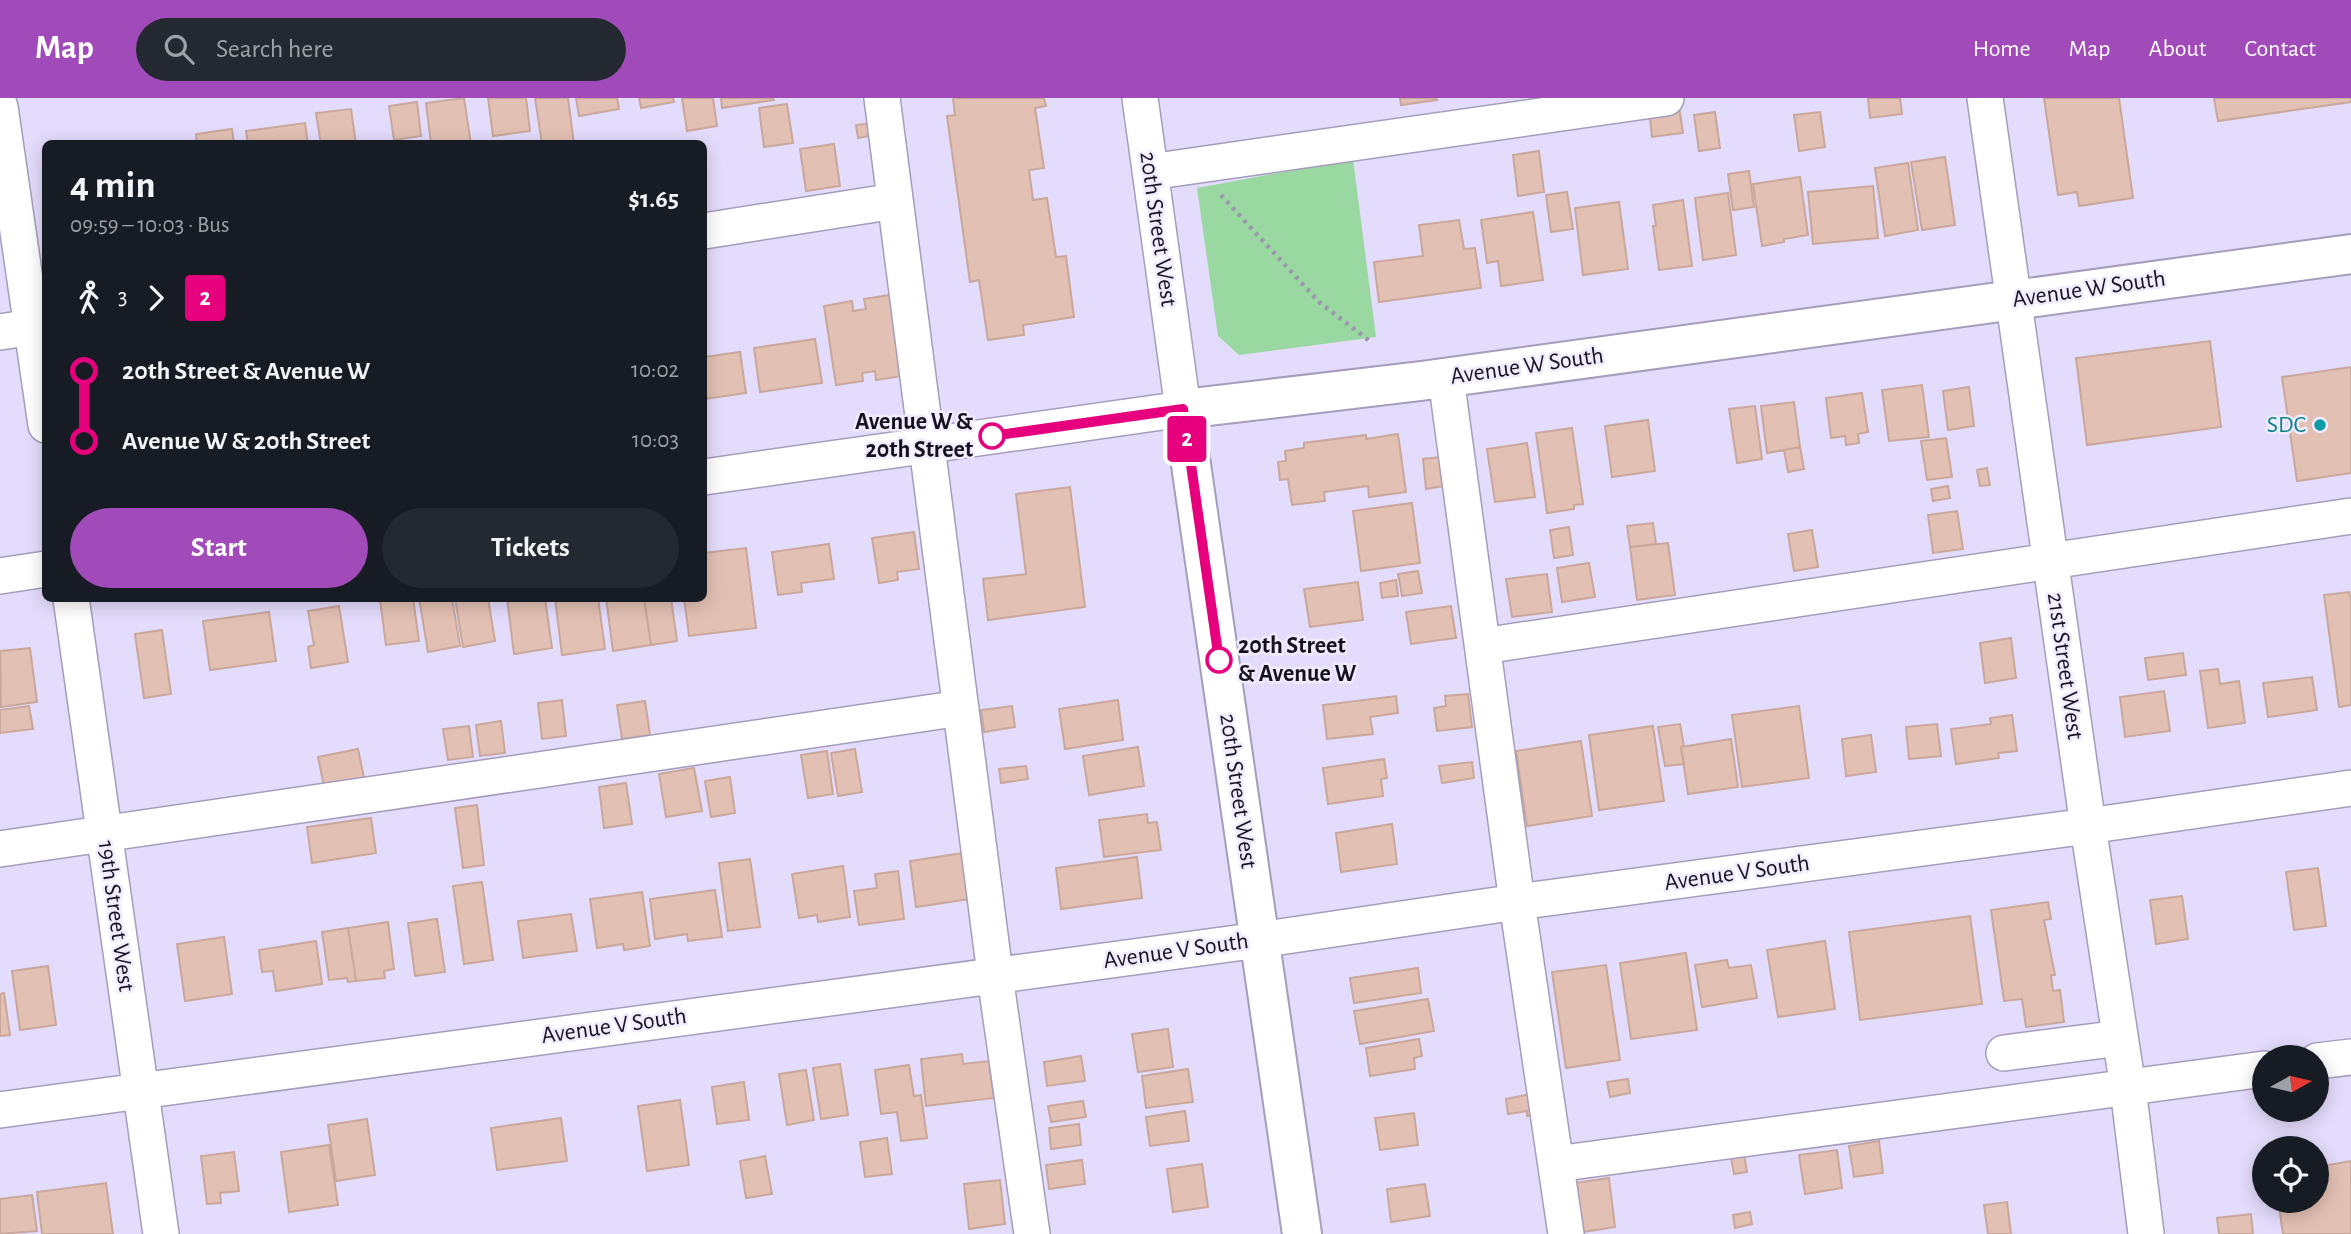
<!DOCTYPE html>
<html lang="en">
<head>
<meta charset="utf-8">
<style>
  body { margin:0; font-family:"Alegreya Sans",sans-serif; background:#242831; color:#f1f3f6; height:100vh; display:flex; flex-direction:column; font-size:26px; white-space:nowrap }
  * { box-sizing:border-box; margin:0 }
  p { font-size:23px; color:#9ea1a6 }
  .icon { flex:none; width:38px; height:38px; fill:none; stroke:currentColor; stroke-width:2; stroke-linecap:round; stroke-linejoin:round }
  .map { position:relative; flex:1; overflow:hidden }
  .panel { position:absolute; left:42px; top:42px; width:665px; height:462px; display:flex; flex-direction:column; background:#171b24; border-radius:10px; box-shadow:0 4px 18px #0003 }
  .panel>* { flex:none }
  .badge { padding:0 14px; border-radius:5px; font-size:24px; line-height:46px }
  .needle { width:46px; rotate:82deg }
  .controls { position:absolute; left:2252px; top:947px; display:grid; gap:14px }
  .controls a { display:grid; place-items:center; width:77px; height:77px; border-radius:50%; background:#171b24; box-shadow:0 4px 18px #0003; font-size:35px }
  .map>.badge { position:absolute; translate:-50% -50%; box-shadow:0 0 0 4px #fff }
  .legs { display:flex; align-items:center; gap:10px; height:77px; padding:0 28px; font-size:23px }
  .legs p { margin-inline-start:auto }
  .overview { display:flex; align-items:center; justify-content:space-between; height:119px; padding:0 28px }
  h1 { font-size:38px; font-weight:600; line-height:52px }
  .cta { display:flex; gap:14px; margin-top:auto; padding:14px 28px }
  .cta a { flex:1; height:80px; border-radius:42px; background:#a04bb9; color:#fff; font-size:28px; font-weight:600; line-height:80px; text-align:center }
  .cta a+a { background:#242831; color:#f1f3f6 }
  ul { padding:0 28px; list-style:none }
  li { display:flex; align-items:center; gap:24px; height:70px; font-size:26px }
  li i { display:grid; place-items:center; width:10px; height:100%; margin:0 9px; background:currentColor }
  li i::after { content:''; width:18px; height:18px; margin:-9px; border:5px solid; border-radius:50%; background:#171b24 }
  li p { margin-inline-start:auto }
  li:first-child i { background:linear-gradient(#0000 50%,currentColor 0) }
  li:last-child i { background:linear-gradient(currentColor 50%,#0000 0) }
  header { display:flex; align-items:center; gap:42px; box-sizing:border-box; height:98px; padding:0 35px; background:#a04bb9; color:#fff }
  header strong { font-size:33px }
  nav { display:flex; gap:38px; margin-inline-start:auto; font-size:24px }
  .search { width:490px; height:63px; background:#242831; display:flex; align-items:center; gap:18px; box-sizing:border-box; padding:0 24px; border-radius:38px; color:#9ea1a6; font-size:26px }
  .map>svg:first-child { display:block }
  .green { fill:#9ad8a1 }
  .building { fill:#e3c0b4; stroke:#c9a79b; stroke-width:2 }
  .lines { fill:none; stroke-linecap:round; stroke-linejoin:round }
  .minor-casing { stroke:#a59dbb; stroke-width:38 }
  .major-casing { stroke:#a59dbb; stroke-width:42 }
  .path { stroke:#9d97af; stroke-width:4.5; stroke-dasharray:3.5 5; stroke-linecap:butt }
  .minor { stroke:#fff; stroke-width:35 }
  .major { stroke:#fff; stroke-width:38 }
  .line-1-casing { stroke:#fff; stroke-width:16 }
  .line-1 { stroke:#e6007e; stroke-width:10 }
  .culture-dot { fill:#0f9aa8; stroke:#f0ebff; stroke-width:2.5 }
  .stop-1-dot { fill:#fff; stroke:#e6007e; stroke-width:3.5 }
  .labels { text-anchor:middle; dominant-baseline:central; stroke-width:5; stroke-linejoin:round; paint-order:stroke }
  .street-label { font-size:24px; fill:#15121d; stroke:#f0ebff }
  .stop-label { font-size:24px; font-weight:bold; fill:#15121d; stroke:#f0ebff; text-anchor:end }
  .culture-label { font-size:24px; fill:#0d838f; stroke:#f0ebff; text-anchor:end }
</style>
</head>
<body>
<header>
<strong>Map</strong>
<div class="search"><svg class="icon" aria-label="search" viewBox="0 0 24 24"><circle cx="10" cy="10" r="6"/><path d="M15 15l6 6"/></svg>Search here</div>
<nav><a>Home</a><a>Map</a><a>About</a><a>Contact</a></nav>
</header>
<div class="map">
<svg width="2351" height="1136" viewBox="0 0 2351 1136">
  <rect width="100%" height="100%" fill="#e4dcfc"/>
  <path class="green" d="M 1353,61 L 1376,239 L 1239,257 L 1218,238 L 1197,90 Z"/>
  <path class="building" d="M 464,0 L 471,46 L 431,46 L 426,5 Z
    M 488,0 L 526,0 L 530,33 L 493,38 Z
    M 535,0 L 568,0 L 574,46 L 542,46 Z
    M 576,0 L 617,0 L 619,11 L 579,18 Z
    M 639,0 L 673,0 L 674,4 L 641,10 Z
    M 682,0 L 713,0 L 717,28 L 687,33 Z
    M 721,0 L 773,0 L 774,2 L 722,10 Z
    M 953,0 L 1044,0 L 1046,8 L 1035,10 L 1044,70 L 1029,72 L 1033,102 L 1047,100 L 1056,159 L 1066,158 L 1074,219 L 1023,227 L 1024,237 L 988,242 L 979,182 L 970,184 L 947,18 L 955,17 Z
    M 1400,0 L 1436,0 L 1437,2 L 1401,7 Z
    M 1868,0 L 1900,0 L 1902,16 L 1870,20 Z
    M 2044,0 L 2119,0 L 2133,100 L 2079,108 L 2077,94 L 2058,97 Z
    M 2214,0 L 2351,0 L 2351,4 L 2218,23 Z
    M 417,4 L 421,38 L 394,42 L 389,8 Z
    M 787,6 L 793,45 L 764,49 L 759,10 Z
    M 1679,8 L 1683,35 L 1652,39 L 1649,11 Z
    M 351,11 L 356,46 L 321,46 L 316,15 Z
    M 1715,14 L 1720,50 L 1699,53 L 1694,17 Z
    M 1820,14 L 1825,49 L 1799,53 L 1794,17 Z
    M 305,25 L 308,46 L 248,46 L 246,33 Z
    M 872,25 L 874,37 L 858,40 L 856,27 Z
    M 232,31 L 234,46 L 197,46 L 196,36 Z
    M 834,46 L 840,88 L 806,93 L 800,51 Z
    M 1539,53 L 1544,94 L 1518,98 L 1513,57 Z
    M 1945,59 L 1955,127 L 1922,132 L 1911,64 Z
    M 1908,65 L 1918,132 L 1885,138 L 1875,70 Z
    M 1749,73 L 1754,109 L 1733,112 L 1728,76 Z
    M 1800,79 L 1808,137 L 1784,141 L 1784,144 L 1762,148 L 1753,86 Z
    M 1873,88 L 1878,140 L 1813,146 L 1808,94 Z
    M 1567,94 L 1573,131 L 1551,134 L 1546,97 Z
    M 1728,95 L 1736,157 L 1703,162 L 1695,100 Z
    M 1683,102 L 1692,168 L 1659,172 L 1653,128 L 1656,128 L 1653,107 Z
    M 1619,104 L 1628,171 L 1583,177 L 1575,110 Z
    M 1533,114 L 1543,182 L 1501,188 L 1498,163 L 1487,165 L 1481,122 Z
    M 1459,122 L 1464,151 L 1475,150 L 1481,190 L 1379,204 L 1374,164 L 1423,158 L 1419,127 Z
    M 890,197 L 902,278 L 876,282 L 875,273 L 862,275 L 863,283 L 836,287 L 824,208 L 852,203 L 853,213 L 866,211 L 864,201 Z
    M 815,241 L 822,285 L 760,294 L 754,250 Z
    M 2210,243 L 2221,329 L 2087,347 L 2076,260 Z
    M 740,254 L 746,295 L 704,301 L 704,259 Z
    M 2351,269 L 2351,375 L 2297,383 L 2282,279 Z
    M 1922,287 L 1929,339 L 1889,343 L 1882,292 Z
    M 1969,289 L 1974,328 L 1948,332 L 1943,293 Z
    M 1862,295 L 1868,334 L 1858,336 L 1859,345 L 1846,347 L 1845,338 L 1831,340 L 1826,300 Z
    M 1794,304 L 1800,349 L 1767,355 L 1761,308 Z
    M 1755,308 L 1762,361 L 1737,365 L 1729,311 Z
    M 1648,322 L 1655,373 L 1612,379 L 1605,328 Z
    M 1572,330 L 1583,406 L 1574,407 L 1574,411 L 1547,415 L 1536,335 Z
    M 1398,336 L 1406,394 L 1369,399 L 1368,388 L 1324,394 L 1325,403 L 1292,407 L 1288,381 L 1280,382 L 1278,364 L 1286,363 L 1285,353 L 1304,350 L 1304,345 L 1366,337 L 1366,341 Z
    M 1946,340 L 1952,379 L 1927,382 L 1921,343 Z
    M 1527,345 L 1535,399 L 1495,404 L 1487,351 Z
    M 1800,349 L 1804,371 L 1788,374 L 1784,352 Z
    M 1441,359 L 1444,388 L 1426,391 L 1423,361 Z
    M 1987,370 L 1990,387 L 1980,388 L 1977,372 Z
    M 1948,388 L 1950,400 L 1933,403 L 1931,391 Z
    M 1070,389 L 1085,509 L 988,522 L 983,481 L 1026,476 L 1016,396 Z
    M 1412,405 L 1420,465 L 1361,473 L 1353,413 Z
    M 1957,413 L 1963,451 L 1933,455 L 1928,417 Z
    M 1653,425 L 1656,446 L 1630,449 L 1627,428 Z
    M 1569,429 L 1573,457 L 1554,460 L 1550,432 Z
    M 1812,432 L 1818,469 L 1794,473 L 1788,436 Z
    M 914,434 L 919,471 L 897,474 L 898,482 L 879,485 L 872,440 Z
    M 1668,445 L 1675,497 L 1637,502 L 1630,449 Z
    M 829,446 L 834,481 L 801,485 L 802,494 L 778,497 L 772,454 Z
    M 746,450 L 756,530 L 689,538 L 684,500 L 704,500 L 704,455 Z
    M 1589,465 L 1595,499 L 1562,504 L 1557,470 Z
    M 1418,473 L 1422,495 L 1402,498 L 1398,476 Z
    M 1547,476 L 1552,514 L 1512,519 L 1506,481 Z
    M 1396,482 L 1398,498 L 1382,500 L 1380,485 Z
    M 1358,484 L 1363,522 L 1310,529 L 1304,491 Z
    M 2349,494 L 2351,501 L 2351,607 L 2339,609 L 2324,497 Z
    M 390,500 L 413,500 L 419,543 L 386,547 L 380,502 Z
    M 419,500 L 452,500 L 460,548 L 428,554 Z
    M 455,500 L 488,500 L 495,543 L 463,549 Z
    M 507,500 L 545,500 L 552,550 L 514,556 Z
    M 555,500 L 598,500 L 605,551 L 562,557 Z
    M 606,500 L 644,500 L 651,547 L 613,553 Z
    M 644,500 L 671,500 L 677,543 L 651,547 Z
    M 339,508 L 348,564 L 311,570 L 308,549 L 314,547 L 308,513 Z
    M 1451,508 L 1456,540 L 1411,546 L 1406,514 Z
    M 269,514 L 276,563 L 210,572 L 203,523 Z
    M 162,532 L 171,596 L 144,600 L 135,536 Z
    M 2011,540 L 2016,580 L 1985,585 L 1980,545 Z
    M 30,550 L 37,604 L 1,609 L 0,553 Z
    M 2183,555 L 2186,577 L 2148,582 L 2145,560 Z
    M 2218,571 L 2220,586 L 2239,583 L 2245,625 L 2208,630 L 2200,573 Z
    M 2312,579 L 2317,612 L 2268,619 L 2263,585 Z
    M 2164,593 L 2170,633 L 2125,639 L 2120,599 Z
    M 1468,596 L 1472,629 L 1437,633 L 1434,610 L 1446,608 L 1445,598 Z
    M 1396,598 L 1398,615 L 1370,619 L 1373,636 L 1327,641 L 1323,607 Z
    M 562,602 L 566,638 L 542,641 L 538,605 Z
    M 1118,602 L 1123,642 L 1065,651 L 1059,611 Z
    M 645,603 L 650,637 L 622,641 L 617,607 Z
    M 29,608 L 33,631 L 0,635 L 0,612 Z
    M 1012,608 L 1015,629 L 984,634 L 981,612 Z
    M 1799,608 L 1809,680 L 1742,689 L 1732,617 Z
    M 2012,617 L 2017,653 L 1998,655 L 1999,660 L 1956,666 L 1951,631 L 1991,626 L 1990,620 Z
    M 501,623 L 505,655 L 480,658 L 476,627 Z
    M 1680,626 L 1684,648 L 1681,649 L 1684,666 L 1665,668 L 1658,629 Z
    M 1937,626 L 1941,658 L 1909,661 L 1906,629 Z
    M 469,628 L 473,659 L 448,662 L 443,631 Z
    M 1653,628 L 1664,703 L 1599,712 L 1589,637 Z
    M 1871,637 L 1876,674 L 1846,678 L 1842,641 Z
    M 1731,641 L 1738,689 L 1688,696 L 1681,649 Z
    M 1581,643 L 1592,718 L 1527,728 L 1516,653 Z
    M 1138,649 L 1144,688 L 1089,697 L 1083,658 Z
    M 358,651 L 364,680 L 324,688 L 318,659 Z
    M 855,651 L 862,694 L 838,698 L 831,655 Z
    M 827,653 L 833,696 L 808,700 L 801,657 Z
    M 1384,661 L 1387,680 L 1381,681 L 1383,698 L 1328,706 L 1323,670 Z
    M 1472,664 L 1474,680 L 1442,685 L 1439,668 Z
    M 1026,668 L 1028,681 L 1001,685 L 999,671 Z
    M 694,670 L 702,713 L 666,719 L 659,676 Z
    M 730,679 L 735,715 L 711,719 L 705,683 Z
    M 626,685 L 632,726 L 604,730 L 599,689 Z
    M 477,707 L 484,767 L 463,770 L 455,710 Z
    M 1147,716 L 1148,725 L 1157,724 L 1161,752 L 1104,759 L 1099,722 Z
    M 371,720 L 376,755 L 312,765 L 307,729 Z
    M 1392,726 L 1397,766 L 1341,774 L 1336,735 Z
    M 970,754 L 977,800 L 916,809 L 910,763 Z
    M 1137,759 L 1142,800 L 1061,811 L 1056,770 Z
    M 750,761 L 760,829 L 728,833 L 719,765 Z
    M 843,768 L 850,819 L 818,824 L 817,817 L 799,820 L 792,776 Z
    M 2318,770 L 2326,828 L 2294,832 L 2286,774 Z
    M 898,773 L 904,821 L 859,827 L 854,793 L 877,790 L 875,776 Z
    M 482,784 L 493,862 L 464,866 L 453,788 Z
    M 715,792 L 722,839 L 688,843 L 687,836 L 655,841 L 650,801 Z
    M 642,794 L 650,848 L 624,852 L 623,846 L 597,850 L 590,801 Z
    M 2182,798 L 2188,841 L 2156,846 L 2150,802 Z
    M 2048,804 L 2051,821 L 2044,822 L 2055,877 L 2051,877 L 2053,893 L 2060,892 L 2064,924 L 2026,929 L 2022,901 L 2004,903 L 1991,812 Z
    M 571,816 L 577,853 L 523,860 L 518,823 Z
    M 1970,818 L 1982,906 L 1860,922 L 1849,834 Z
    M 437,821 L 445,874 L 415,878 L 408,825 Z
    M 388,824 L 394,871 L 384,873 L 385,880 L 356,883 L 348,830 Z
    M 348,830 L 356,883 L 348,884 L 347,880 L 329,882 L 322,834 Z
    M 224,839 L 232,896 L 185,903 L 177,846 Z
    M 316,843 L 322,886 L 276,893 L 273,873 L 262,874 L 259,852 Z
    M 1825,843 L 1835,911 L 1778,919 L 1767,852 Z
    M 1686,855 L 1697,932 L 1631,941 L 1620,865 Z
    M 1727,862 L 1729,870 L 1751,867 L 1757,900 L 1702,909 L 1695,867 Z
    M 1606,867 L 1620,962 L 1566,970 L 1552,874 Z
    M 48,868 L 56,927 L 20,932 L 12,873 Z
    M 1418,870 L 1421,895 L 1354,905 L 1350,880 Z
    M 4,895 L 10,937 L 0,938 L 0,896 Z
    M 1428,901 L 1434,933 L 1360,946 L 1354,913 Z
    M 1168,931 L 1173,969 L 1138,974 L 1132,936 Z
    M 1419,941 L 1422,958 L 1414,960 L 1415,971 L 1370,978 L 1366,950 Z
    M 962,956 L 963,966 L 989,963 L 994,1000 L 926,1008 L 921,961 Z
    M 1081,958 L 1085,983 L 1047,988 L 1044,964 Z
    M 840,966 L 848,1017 L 821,1021 L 813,970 Z
    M 909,967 L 914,998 L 921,997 L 927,1040 L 901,1043 L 897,1014 L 881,1016 L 875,972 Z
    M 1188,971 L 1193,1004 L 1146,1010 L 1142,978 Z
    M 806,972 L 814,1022 L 787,1027 L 779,976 Z
    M 1628,981 L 1630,995 L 1610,999 L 1607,984 Z
    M 744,984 L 749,1022 L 717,1026 L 712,989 Z
    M 1530,996 L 1534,1017 L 1527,1018 L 1527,1013 L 1508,1016 L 1506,1001 Z
    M 680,1002 L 689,1067 L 647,1073 L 638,1008 Z
    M 1083,1003 L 1086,1019 L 1051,1024 L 1048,1008 Z
    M 1185,1013 L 1189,1043 L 1150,1048 L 1146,1019 Z
    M 1414,1015 L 1418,1047 L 1380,1052 L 1375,1020 Z
    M 561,1020 L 567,1063 L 497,1072 L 491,1030 Z
    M 367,1021 L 375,1077 L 336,1083 L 328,1027 Z
    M 1079,1026 L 1081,1047 L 1051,1051 L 1049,1030 Z
    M 887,1040 L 892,1076 L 865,1079 L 860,1044 Z
    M 1879,1043 L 1883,1075 L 1854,1079 L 1849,1048 Z
    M 329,1047 L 338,1107 L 289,1114 L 281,1054 Z
    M 1837,1052 L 1842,1090 L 1805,1096 L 1799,1057 Z
    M 234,1054 L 239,1093 L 220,1095 L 221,1105 L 207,1106 L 201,1058 Z
    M 1744,1056 L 1747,1074 L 1734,1076 L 1731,1059 Z
    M 765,1058 L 772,1096 L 746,1100 L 740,1063 Z
    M 1082,1062 L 1085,1086 L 1049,1091 L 1046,1067 Z
    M 2351,1063 L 2351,1136 L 2283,1136 L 2278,1102 L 2317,1102 L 2317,1069 Z
    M 1202,1066 L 1208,1109 L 1173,1114 L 1167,1071 Z
    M 1609,1080 L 1615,1129 L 1583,1134 L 1575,1085 Z
    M 1000,1082 L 1005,1126 L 969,1131 L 964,1086 Z
    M 106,1085 L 113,1136 L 42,1136 L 37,1094 Z
    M 1425,1086 L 1430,1118 L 1391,1124 L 1387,1091 Z
    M 32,1097 L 37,1133 L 0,1136 L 0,1101 Z
    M 2007,1104 L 2011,1136 L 1988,1136 L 1984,1107 Z
    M 1750,1114 L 1752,1126 L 1735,1130 L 1733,1117 Z
    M 2251,1116 L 2253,1136 L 2219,1136 L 2217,1120 Z"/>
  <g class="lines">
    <g class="minor-casing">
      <path id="minor" d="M 882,0 L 998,899 L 1032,1136
        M 1985,0 L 2088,728 L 2128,990 L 2146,1136
        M 0,9 L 46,327
        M 1150,74 L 1666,0
        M 704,133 L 895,103
        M 0,234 L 46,227
        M 1446,280 L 1517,804 L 1566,1136
        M 704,379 L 1183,311 L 1140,0
        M 0,478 L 46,471
        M 71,500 L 161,1136
        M 1483,548 L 2351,418
        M 0,751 L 961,610
        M 2004,955 L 2120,940
        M 2317,963 L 2351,959
        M 0,1012 L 1259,842 L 1517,804 L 2088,728 L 2351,690
        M 1556,1066 L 2264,971"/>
    </g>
    <g class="major-casing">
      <path id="major" d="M 1302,1136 L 1183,311 L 1421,283 L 2351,156"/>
    </g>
    <path class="path" d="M 1221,97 L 1319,204 L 1371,244"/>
    <use href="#minor" class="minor"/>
    <use href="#major" class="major"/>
  </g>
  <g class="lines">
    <g class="line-1-casing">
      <path id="line-1" d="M 992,338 L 1183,311 L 1219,562"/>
    </g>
    <use href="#line-1" class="line-1"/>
  </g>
  <circle class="culture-dot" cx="2320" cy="327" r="7"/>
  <g class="stop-1-dot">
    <circle cx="992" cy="338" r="12"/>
    <circle cx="1219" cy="562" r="12"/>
  </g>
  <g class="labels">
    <g class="street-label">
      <text transform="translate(1158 131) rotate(82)">20th Street West</text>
      <text transform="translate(2089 191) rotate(-8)">Avenue W South</text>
      <text transform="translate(1527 268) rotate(-8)">Avenue W South</text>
      <text transform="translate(2065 568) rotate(82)">21st Street West</text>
      <text transform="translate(1238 693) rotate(82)">20th Street West</text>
      <text transform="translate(1737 775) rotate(-8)">Avenue V South</text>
      <text transform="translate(116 818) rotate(82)">19th Street West</text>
      <text transform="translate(1176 853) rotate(-8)">Avenue V South</text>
      <text transform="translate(614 928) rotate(-8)">Avenue V South</text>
    </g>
    <g class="stop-label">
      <text x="973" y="324">Avenue W &amp;<tspan x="973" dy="28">20th Street</tspan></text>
      <text x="1238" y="548" text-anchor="start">20th Street<tspan x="1238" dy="28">&amp; Avenue W</tspan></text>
    </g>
    <g class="culture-label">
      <text x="2306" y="327">SDC</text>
    </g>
  </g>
</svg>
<div class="controls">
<a><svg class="needle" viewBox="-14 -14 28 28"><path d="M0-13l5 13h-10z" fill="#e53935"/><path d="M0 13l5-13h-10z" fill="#9ea1a6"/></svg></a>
<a><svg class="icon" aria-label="locate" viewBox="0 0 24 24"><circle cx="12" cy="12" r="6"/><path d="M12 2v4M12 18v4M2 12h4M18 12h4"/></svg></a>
</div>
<b class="badge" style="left:1187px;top:341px;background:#e6007e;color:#fff">2</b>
<section class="panel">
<div class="overview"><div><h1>4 min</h1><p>09:59 – 10:03 · Bus</p></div><b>$1.65</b></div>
<div class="legs"><svg class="icon" aria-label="walk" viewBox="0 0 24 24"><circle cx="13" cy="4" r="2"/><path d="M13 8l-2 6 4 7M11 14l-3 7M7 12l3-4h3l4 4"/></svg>3<svg class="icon" aria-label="forward" viewBox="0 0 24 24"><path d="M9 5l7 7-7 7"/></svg><b class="badge" style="background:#e6007e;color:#fff">2</b></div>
<ul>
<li><i style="color:#e6007e"></i><b>20th Street &amp; Avenue W</b><p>10:02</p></li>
<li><i style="color:#e6007e"></i><b>Avenue W &amp; 20th Street</b><p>10:03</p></li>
</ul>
<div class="cta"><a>Start</a><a>Tickets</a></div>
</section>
</div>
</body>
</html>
